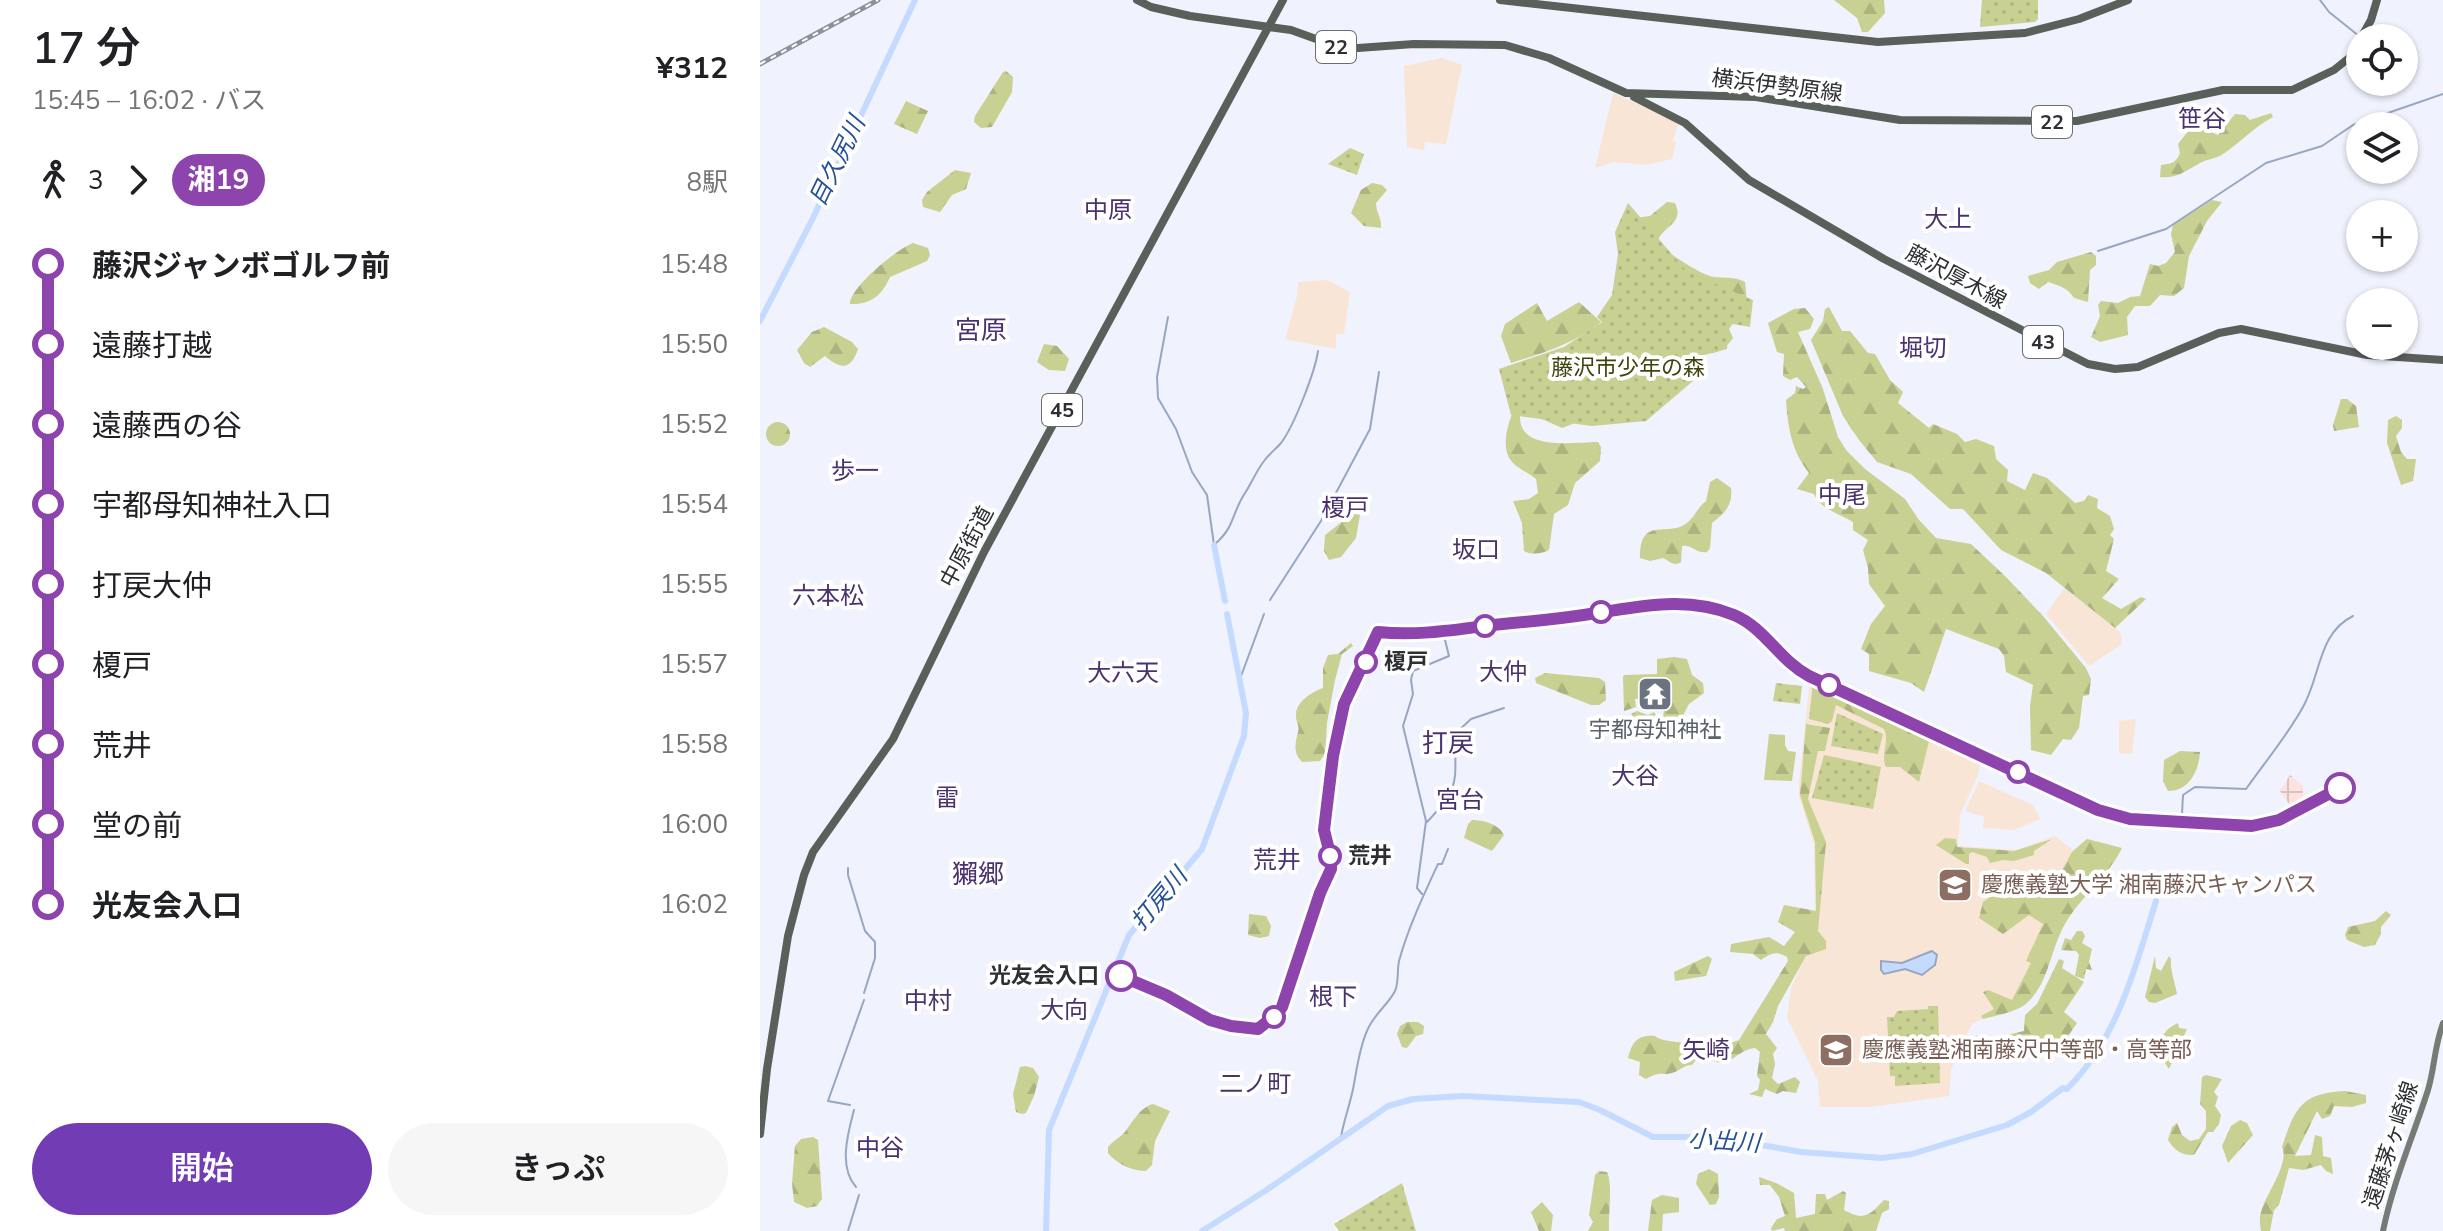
<!DOCTYPE html>
<html lang="ja">
<head>
<meta charset="utf-8">
<style>
  body { margin:0; font-family:"Nunito Sans","Noto Sans JP",sans-serif; background:#f6f6f6; color:#202124; height:100vh; display:flex; flex-direction:column; font-size:30px; white-space:nowrap }
  * { box-sizing:border-box; margin:0 }
  p { font-size:26px; color:#757577 }
  .icon { flex:none; width:44px; height:44px; fill:none; stroke:currentColor; stroke-width:2; stroke-linecap:round; stroke-linejoin:round }
  .map { position:relative; flex:1; overflow:hidden }
  .panel { display:flex; flex-direction:column; background:#fff; width:760px }
  .panel>* { flex:none }
  .badge { padding:0 16px; border-radius:26px; font-size:28px; line-height:52px }
  .tools { position:absolute; left:1586px; top:24px; display:grid; gap:16px }
  .tools a { display:grid; place-items:center; width:72px; height:72px; border-radius:50%; background:#fff; box-shadow:0 2px 6px #0004; font-size:40px }
  .map>.badge { position:absolute; translate:-50% -50%; box-shadow:0 0 0 4px #fff }
  .legs { display:flex; align-items:center; gap:12px; height:88px; padding:0 32px; font-size:26px }
  .legs p { margin-inline-start:auto }
  .head { display:flex; align-items:center; justify-content:space-between; height:136px; padding:0 32px }
  h1 { font-size:44px; font-weight:600; line-height:60px }
  .cta { display:flex; gap:16px; margin-top:auto; padding:16px 32px }
  .cta a { flex:1; height:92px; border-radius:48px; background:#723db4; color:#fff; font-size:32px; font-weight:600; line-height:92px; text-align:center }
  .cta a+a { background:#f6f6f6; color:#202124 }
  ul { padding:0 32px; list-style:none }
  li { display:flex; align-items:center; gap:28px; height:80px; font-size:30px }
  li i { display:grid; place-items:center; width:12px; height:100%; margin:0 10px; background:currentColor }
  li i::after { content:''; width:20px; height:20px; margin:-10px; border:6px solid; border-radius:50%; background:#fff }
  li p { margin-inline-start:auto }
  li:first-child i { background:linear-gradient(#0000 50%,currentColor 0) }
  li:last-child i { background:linear-gradient(currentColor 50%,#0000 0) }
  main { display:flex; flex:1; min-height:0 }
  .map>svg:first-child { display:block }
  .industrial { fill:url(#industrial-grid) }
  .education { fill:#f9e5d6 }
  .forest { fill:url(#forest-firs) }
  .park { fill:url(#park-dots) }
  .water { fill:#c4dbff; stroke:#97a7c2; stroke-width:2 }
  .lines { fill:none; stroke-linecap:round; stroke-linejoin:round }
  .stream { stroke:#97a7c2; stroke-width:2 }
  .river { stroke:#c4dbff; stroke-width:6 }
  .secondary { stroke:#757b75; stroke-width:6 }
  .primary { stroke:#595f59; stroke-width:8 }
  .rail-casing { stroke:#8f9199; stroke-width:5 }
  .rail { stroke:#fff; stroke-width:2; stroke-dasharray:6; stroke-linecap:butt }
  .line-1-casing { stroke:#fff; stroke-width:18 }
  .line-1 { stroke:#8e44ad; stroke-width:12 }
  .stop-1-dot { fill:#fff; stroke:#8e44ad; stroke-width:4 }
  .labels { text-anchor:middle; dominant-baseline:central; stroke-width:8; stroke-linejoin:round; paint-order:stroke }
  .shield { fill:#fff; stroke:#6c6d70; stroke-width:2 }
  .shield-label { font-size:20px; font-weight:bold; fill:#2d2f33 }
  .street-label { font-size:22px; fill:#2d2f33; stroke:#fff }
  .park-label { font-size:22px; fill:#3f440e; stroke:#fff }
  .stop-label { font-size:22px; font-weight:bold; fill:#2d2f33; stroke:#fff; text-anchor:start }
  .worship-label { font-size:22px; fill:#5b616d; stroke:#fff }
  .education-label { font-size:22px; fill:#785e54; stroke:#fff; text-anchor:start }
  .neighbourhood-label { font-size:24px; fill:#4a326e; stroke:#fff }
  .water-label { font-size:24px; font-style:italic; fill:#255195; stroke:#fff }
  .quarter-label { font-size:26px; fill:#4a326e; stroke:#fff }
</style>
</head>
<body>
<main>
<section class="panel">
<div class="head"><div><h1>17 分</h1><p>15:45 – 16:02 · バス</p></div><b>¥312</b></div>
<div class="legs"><svg class="icon" aria-label="walk" viewBox="0 0 24 24"><circle cx="13" cy="4" r="2"/><path d="M13 8l-2 6 4 7M11 14l-3 7M7 12l3-4h3l4 4"/></svg>3<svg class="icon" aria-label="forward" viewBox="0 0 24 24"><path d="M9 5l7 7-7 7"/></svg><b class="badge" style="background:#8e44ad;color:#fff">湘19</b><p>8駅</p></div>
<ul>
<li><i style="color:#8e44ad"></i><b>藤沢ジャンボゴルフ前</b><p>15:48</p></li>
<li><i style="color:#8e44ad"></i><span>遠藤打越</span><p>15:50</p></li>
<li><i style="color:#8e44ad"></i><span>遠藤西の谷</span><p>15:52</p></li>
<li><i style="color:#8e44ad"></i><span>宇都母知神社入口</span><p>15:54</p></li>
<li><i style="color:#8e44ad"></i><span>打戻大仲</span><p>15:55</p></li>
<li><i style="color:#8e44ad"></i><span>榎戸</span><p>15:57</p></li>
<li><i style="color:#8e44ad"></i><span>荒井</span><p>15:58</p></li>
<li><i style="color:#8e44ad"></i><span>堂の前</span><p>16:00</p></li>
<li><i style="color:#8e44ad"></i><b>光友会入口</b><p>16:02</p></li>
</ul>
<div class="cta"><a>開始</a><a>きっぷ</a></div>
</section>
<div class="map">
<svg width="1683" height="1231" viewBox="0 0 1683 1231">
  <defs>
    <pattern id="industrial-grid" width="8" height="8" patternUnits="userSpaceOnUse" patternTransform="scale(2)"><rect width="8" height="8" fill="#fde2df"/><path d="M0 4h8M4 0v8" fill="none" stroke="#d9c2c0"/></pattern>
    <pattern id="forest-firs" width="22" height="20" patternUnits="userSpaceOnUse" patternTransform="scale(2)"><rect width="22" height="20" fill="#c8d092"/><path d="M5 1l3.5 6h-7zM16 11l3.5 6h-7z" fill="#acb37e"/></pattern>
    <pattern id="park-dots" width="8" height="8" patternUnits="userSpaceOnUse" patternTransform="scale(2)"><rect width="8" height="8" fill="#c8d092"/><path d="M2 2h.1M6 6h.1" fill="none" stroke="#acb37e" stroke-width="1.8" stroke-linecap="round"/></pattern>
  </defs>
  <rect width="100%" height="100%" fill="#f0f2fd"/>
  <path class="industrial" d="M 1530,775 L 1543,786 L 1543,797 L 1530,805 L 1520,791 Z"/>
  <path class="education" d="M 682,58 L 702,65 L 686,144 L 665,142 L 664,150 L 647,147 L 644,66 Z
    M 853,93 L 919,122 L 913,140 L 916,142 L 912,159 L 886,165 L 854,162 L 835,168 Z
    M 567,280 L 590,292 L 584,334 L 576,334 L 576,349 L 525,339 L 537,296 L 538,282 Z
    M 1304,588 L 1360,632 L 1362,644 L 1329,666 L 1286,614 Z
    M 1050,679 L 1218,759 L 1221,763 L 1217,777 L 1200,815 L 1198,846 L 1257,850 L 1295,836 L 1313,850 L 1327,839 L 1361,848 L 1327,894 L 1309,914 L 1268,998 L 1212,1024 L 1191,1069 L 1189,1096 L 1111,1107 L 1060,1107 L 1058,1081 L 1027,1018 L 1031,988 L 1048,951 L 1055,918 L 1054,845 L 1039,796 L 1039,783 Z
    M 1376,719 L 1372,754 L 1359,753 L 1359,721 Z
    M 1219,781 L 1273,805 L 1280,819 L 1254,830 L 1223,828 L 1224,817 L 1205,811 Z"/>
  <path class="forest" d="M 1074,0 L 1124,0 L 1125,13 L 1108,32 L 1102,32 L 1097,18 Z
    M 246,71 L 253,77 L 252,92 L 232,127 L 221,128 L 214,122 L 215,116 L 243,72 Z
    M 146,101 L 168,111 L 157,134 L 134,124 Z
    M 1511,113 L 1513,117 C 1494,127 1481,142 1463,154 C 1456,159 1447,159 1440,163 C 1425,171 1417,179 1400,177 L 1401,165 C 1411,164 1416,163 1420,153 L 1418,144 L 1433,125 L 1458,135 L 1475,114 L 1485,115 L 1490,120 Z
    M 195,170 L 211,173 L 206,189 L 192,195 L 180,212 L 163,207 L 162,200 L 167,192 Z
    M 612,183 L 622,185 L 627,190 L 616,203 C 616,213 622,218 621,228 L 604,226 L 591,213 L 601,190 Z
    M 1452,200 L 1462,202 L 1447,221 L 1429,256 L 1424,288 L 1414,296 L 1400,295 L 1390,306 L 1375,306 L 1367,317 L 1368,335 L 1340,342 L 1331,337 L 1340,316 L 1338,305 L 1341,301 L 1358,303 L 1370,297 L 1380,296 L 1390,264 L 1398,266 L 1406,263 L 1415,252 L 1411,234 L 1413,225 Z
    M 907,202 L 915,203 C 925,225 902,225 897,243 C 907,252 934,270 947,275 C 959,280 974,275 985,282 L 987,303 L 969,329 L 973,338 C 960,357 950,352 930,354 L 934,367 L 930,379 L 802,428 L 773,415 L 760,416 C 759,452 814,442 838,442 L 841,447 L 840,461 L 815,483 L 808,505 L 794,514 L 789,550 C 782,554 771,555 764,551 L 762,523 L 753,501 L 769,499 L 778,493 L 776,479 C 769,473 760,470 753,463 C 740,450 747,425 754,410 L 852,342 L 875,218 L 890,216 Z
    M 153,243 L 168,248 L 170,255 L 167,261 L 130,277 C 122,295 111,305 90,304 C 89,288 137,249 153,243 Z
    M 1331,252 L 1336,256 L 1336,265 L 1330,270 L 1328,302 L 1314,298 C 1307,287 1300,286 1288,282 L 1279,289 L 1270,283 L 1268,276 L 1289,270 L 1297,262 Z
    M 819,302 L 841,322 C 814,344 783,353 751,363 L 741,336 L 745,324 L 777,303 L 787,321 Z
    M 1069,307 L 1082,331 L 1090,331 L 1108,353 L 1115,354 L 1130,380 L 1143,392 L 1138,403 L 1169,428 L 1173,424 L 1197,434 L 1205,442 L 1216,439 L 1234,446 L 1236,459 L 1248,470 L 1247,481 L 1265,490 L 1273,473 L 1287,478 L 1315,503 L 1324,501 L 1328,495 L 1338,499 L 1337,508 L 1350,516 L 1354,529 L 1350,535 L 1354,539 L 1346,571 L 1359,579 L 1342,598 L 1361,609 L 1381,597 L 1386,599 L 1355,628 L 1286,573 L 1241,550 L 1203,509 L 1190,509 L 1151,474 L 1117,462 L 1099,440 L 1083,416 L 1051,340 L 1063,321 L 1065,309 Z
    M 1045,308 L 1054,319 L 1050,329 L 1038,332 L 1063,389 L 1078,437 L 1086,450 L 1105,469 L 1145,499 L 1159,520 L 1176,538 L 1211,544 L 1246,577 L 1283,616 L 1326,668 L 1331,679 L 1329,695 L 1323,696 L 1319,728 L 1311,740 L 1303,739 L 1291,755 L 1271,750 L 1270,706 L 1273,685 L 1246,672 L 1244,656 L 1239,649 L 1186,629 L 1164,692 L 1151,683 L 1109,671 L 1109,654 L 1101,649 L 1111,624 L 1125,606 L 1109,584 L 1108,568 L 1103,550 L 1108,540 L 1093,530 L 1093,522 C 1080,514 1060,509 1054,494 L 1037,489 L 1049,473 C 1032,451 1028,429 1026,400 L 1035,393 L 1036,386 L 1043,389 L 1046,387 L 1037,377 L 1030,380 L 1023,376 L 1024,354 L 1017,352 L 1008,323 L 1034,309 Z
    M 64,327 L 92,342 L 98,349 C 91,370 81,370 65,356 L 50,367 L 44,363 L 37,350 L 52,332 Z
    M 284,344 L 297,346 L 309,359 L 305,371 L 289,370 L 277,362 Z
    M 1581,399 L 1587,399 L 1596,406 L 1599,427 L 1574,431 L 1573,425 Z
    M 1636,416 L 1642,420 L 1642,428 L 1636,436 L 1641,452 L 1647,459 L 1656,459 L 1653,481 L 1641,485 L 1627,443 L 1628,420 Z
    M6 434a12 12 0 1 1 24 0a12 12 0 1 1-24 0Z
    M 957,478 L 971,488 C 973,505 965,513 952,523 L 950,548 L 947,552 C 936,554 932,544 922,546 L 921,562 C 913,567 910,561 903,558 L 890,561 L 880,558 C 880,517 904,536 924,525 C 934,519 937,508 946,501 L 950,482 Z
    M 596,514 L 600,515 L 596,538 L 581,557 L 569,560 L 564,551 L 565,535 L 591,515 Z
    M 591,643 L 593,646 L 582,654 L 575,680 L 567,723 L 565,754 L 560,761 L 542,762 C 533,753 535,744 538,732 C 540,725 535,721 536,714 C 537,701 552,692 563,688 L 563,668 L 568,655 L 578,654 Z
    M 914,657 L 927,659 L 932,675 L 943,683 L 944,693 L 929,704 L 913,735 L 900,737 C 894,728 878,726 871,714 L 877,711 L 888,715 L 894,712 L 898,719 L 903,718 L 905,703 L 899,702 L 902,694 L 899,688 L 890,689 L 887,693 L 889,698 L 875,699 L 876,707 L 864,711 L 863,677 L 864,675 L 897,674 L 897,659 Z
    M 785,673 L 839,678 L 845,682 L 846,700 L 839,705 L 831,705 L 776,683 L 775,678 Z
    M 1053,682 L 1170,737 L 1159,782 L 1140,767 L 1126,767 C 1120,755 1130,742 1124,729 L 1076,705 L 1072,721 L 1068,724 L 1049,719 Z
    M 1046,724 L 1070,728 L 1065,751 L 1058,751 L 1048,799 L 1066,842 L 1058,931 L 1066,941 L 1066,949 L 1046,956 L 1018,1006 L 1013,1022 L 1006,1034 L 1017,1048 L 1013,1054 L 1015,1064 L 1012,1078 L 1018,1084 L 1035,1077 L 1040,1082 L 1036,1093 L 1023,1091 L 1017,1094 L 1005,1089 L 1002,1097 L 989,1094 L 998,1090 L 1000,1080 L 997,1076 L 1000,1052 L 995,1048 C 982,1049 975,1059 963,1064 L 939,1056 L 932,1065 C 923,1065 920,1071 912,1073 C 900,1076 902,1070 886,1079 L 879,1075 L 880,1062 L 868,1058 C 872,1043 877,1034 895,1036 C 905,1045 929,1038 947,1051 L 979,1040 L 1028,961 L 1027,957 C 1016,950 1010,954 1001,960 L 993,954 L 970,952 L 971,944 L 1009,937 L 1024,946 L 1035,932 L 1018,922 L 1024,905 L 1056,911 L 1055,842 L 1040,795 Z
    M 1009,734 L 1025,735 L 1025,745 L 1028,751 L 1036,752 L 1032,781 L 1004,780 Z
    M 1420,751 L 1440,752 C 1439,771 1429,791 1408,791 L 1403,781 L 1404,760 Z
    M 712,820 C 723,820 739,824 744,835 L 732,851 L 704,838 L 708,824 Z
    M 1185,838 L 1196,839 L 1197,847 L 1254,851 L 1292,839 L 1274,851 L 1274,855 L 1254,861 L 1243,860 L 1230,863 L 1227,857 L 1212,852 L 1209,854 L 1209,864 L 1206,864 L 1176,845 Z
    M 1327,839 L 1362,848 C 1346,881 1314,901 1300,934 C 1290,956 1287,983 1269,1001 C 1259,1012 1237,1015 1223,1019 L 1221,1016 L 1234,1009 L 1223,992 L 1228,990 L 1252,1000 L 1271,963 L 1266,961 L 1283,924 L 1269,915 L 1243,934 L 1219,918 L 1223,902 L 1231,896 L 1288,887 L 1293,893 L 1303,886 L 1302,870 L 1312,852 Z
    M 1626,911 L 1631,915 L 1621,927 L 1621,934 L 1615,945 L 1604,947 L 1587,940 L 1585,935 L 1588,927 L 1615,921 Z
    M 489,914 L 506,916 L 511,926 L 509,936 L 500,938 L 488,935 Z
    M 1317,931 L 1322,931 L 1325,936 L 1322,943 L 1332,949 L 1329,962 L 1332,970 L 1326,969 L 1324,979 L 1315,976 L 1319,955 L 1316,951 L 1301,950 L 1305,938 L 1311,940 Z
    M 948,956 L 952,959 L 946,976 L 915,981 L 914,972 Z
    M 1395,956 L 1396,968 L 1401,971 L 1409,956 L 1411,959 C 1410,971 1415,982 1417,994 L 1395,1003 L 1389,1002 L 1385,997 Z
    M 1299,959 L 1304,961 L 1302,968 L 1324,982 L 1304,1012 L 1317,1023 L 1300,1048 L 1288,1043 L 1254,1062 L 1238,1056 L 1217,1054 L 1213,1044 L 1216,1035 L 1222,1041 L 1264,1031 L 1265,1015 L 1277,1004 Z
    M 647,1022 L 658,1022 L 664,1026 L 663,1034 L 656,1036 L 647,1048 L 642,1047 L 637,1034 L 640,1026 Z
    M 1418,1023 L 1419,1028 L 1427,1029 L 1409,1069 C 1396,1051 1396,1033 1418,1023 Z
    M 265,1066 L 273,1068 L 279,1077 L 274,1096 L 266,1113 L 262,1114 L 256,1112 L 253,1094 L 260,1067 Z
    M 1446,1075 L 1462,1079 L 1454,1092 L 1458,1097 L 1455,1106 L 1461,1115 L 1459,1124 L 1453,1132 L 1448,1132 L 1434,1155 C 1422,1156 1414,1150 1408,1140 L 1412,1127 L 1417,1123 L 1422,1135 L 1430,1141 L 1439,1139 L 1446,1129 L 1446,1111 L 1440,1104 L 1442,1077 Z
    M 1585,1091 L 1606,1095 L 1606,1103 L 1592,1107 L 1574,1106 L 1570,1116 L 1562,1119 L 1557,1111 L 1535,1156 L 1551,1155 L 1555,1135 L 1562,1137 L 1563,1156 L 1571,1158 L 1573,1174 L 1566,1171 L 1561,1165 L 1543,1170 L 1529,1168 L 1519,1205 L 1514,1210 L 1510,1231 L 1501,1231 C 1500,1224 1499,1218 1501,1212 C 1506,1194 1530,1163 1522,1147 C 1535,1108 1541,1093 1585,1091 Z
    M 393,1104 L 410,1111 L 395,1141 L 392,1165 L 386,1171 C 372,1171 357,1164 348,1153 L 348,1147 C 353,1141 359,1138 364,1133 C 373,1122 379,1108 393,1104 Z
    M 1480,1120 L 1487,1123 L 1493,1135 L 1468,1163 L 1462,1146 L 1471,1126 Z
    M 53,1137 L 58,1140 L 62,1199 L 57,1206 L 47,1208 L 34,1202 L 32,1183 L 35,1146 L 41,1139 Z
    M 949,1169 L 958,1174 L 959,1197 L 956,1204 L 950,1205 L 936,1184 L 938,1174 Z
    M 839,1171 L 847,1172 C 853,1184 848,1215 849,1231 L 828,1231 L 833,1222 L 829,1215 L 835,1175 Z
    M 999,1177 L 1016,1183 L 1034,1193 L 1036,1218 L 1055,1214 L 1056,1194 L 1065,1194 L 1067,1200 L 1083,1191 L 1086,1193 L 1084,1210 C 1104,1221 1109,1216 1124,1200 L 1129,1201 L 1129,1209 L 1122,1213 L 1116,1231 L 1025,1231 L 1024,1228 L 1012,1231 L 1011,1228 L 1017,1219 L 1025,1216 L 1019,1197 L 1010,1185 L 1000,1185 Z
    M 902,1195 L 919,1198 L 919,1212 L 903,1214 L 902,1231 L 888,1231 L 892,1200 Z
    M 782,1202 L 793,1215 L 791,1231 L 779,1231 L 771,1212 Z"/>
  <path class="park" d="M 1222,0 L 1278,0 L 1278,19 L 1275,22 L 1220,27 Z
    M 590,148 L 604,154 L 597,175 L 568,164 Z
    M 868,203 L 927,272 L 993,300 L 990,327 L 968,323 L 967,349 L 922,361 L 933,381 L 886,421 L 832,426 L 751,415 L 739,369 L 804,347 L 842,322 L 837,317 L 852,295 L 858,254 L 855,232 Z
    M 1016,683 L 1042,686 L 1040,704 L 1013,701 Z
    M 1077,713 L 1123,734 L 1118,754 L 1071,746 Z
    M 1064,755 L 1121,767 L 1113,809 L 1052,798 Z
    M 1168,1006 L 1178,1006 L 1180,1083 L 1135,1086 L 1135,1076 L 1130,1076 L 1127,1017 L 1134,1017 L 1137,1011 L 1168,1009 Z
    M 642,1183 L 656,1231 L 579,1231 L 574,1224 Z"/>
  <path class="water" d="M 1172,951 L 1177,955 L 1175,965 L 1162,975 L 1145,969 L 1124,974 L 1121,970 L 1121,961 L 1142,963 Z"/>
  <g class="lines">
    <path class="stream" d="M 1560,0 L 1569,12 L 1599,36
      M 1338,251 L 1406,229 L 1506,163 L 1562,146 L 1593,125 L 1683,94
      M 408,317 L 397,377 L 398,398 L 416,429 L 432,472 L 447,495 L 454,545 C 476,526 471,514 485,493 C 492,482 497,470 504,461 C 509,454 516,449 521,443 C 534,426 555,372 558,351
      M 510,600 L 561,521 L 610,429 L 619,372
      M 480,679 L 504,614
      M 1422,814 L 1423,795 L 1435,787 L 1486,789 C 1505,762 1527,736 1543,707 C 1561,675 1558,633 1593,616
      M 667,822 C 704,783 693,781 696,733 L 711,719 L 744,708
      M 88,868 L 88,875 L 105,931 L 115,942 L 115,958 L 104,993
      M 662,894 L 657,888 L 666,821 L 643,726 L 653,694 L 651,680 L 653,671 L 689,656 L 684,636
      M 90,1105 L 68,1101 L 104,1000
      M 94,1110 C 88,1133 78,1167 96,1187
      M 581,1137 C 584,1119 591,1102 594,1084 C 597,1067 600,1046 607,1031 C 613,1015 628,1005 635,991 C 639,982 637,970 639,961 C 648,928 664,894 678,864 L 682,864 L 688,849
      M 88,1231 L 99,1195"/>
    <path class="river" d="M 0,321 L 53,218 L 155,0
      M 454,545 L 465,601
      M 1398,891 L 1399,887
      M 286,1231 L 289,1130 L 369,935 L 442,849 L 484,736 L 486,713 L 467,614
      M 442,1231 L 505,1191 L 628,1106 L 653,1099 L 703,1096 L 819,1102 L 840,1110 L 893,1137 L 957,1137 L 1041,1152 L 1122,1158 L 1152,1154 L 1247,1125 L 1271,1112 L 1303,1088 L 1307,1089 C 1358,1038 1375,968 1396,901"/>
    <path class="secondary" d="M 1623,1231 C 1633,1182 1653,1137 1668,1090 C 1675,1066 1674,1048 1683,1023"/>
    <path class="primary" d="M 377,0 L 391,7 L 430,16 L 531,30 L 584,49 L 654,44 L 745,45 L 789,58 L 866,93 L 996,97 L 1140,120 L 1317,121 L 1463,90 L 1532,90 L 1574,70 L 1589,58 L 1600,40
      M 740,0 L 1118,42 L 1265,33 L 1319,19 L 1368,0
      M 1601,38 L 1611,20 L 1617,0
      M 874,97 L 925,123 L 989,180 L 1124,259 L 1328,364 L 1355,369 L 1378,367 L 1459,333 L 1481,329 L 1607,355 L 1683,360
      M 0,1134 L 7,1069 L 28,936 L 44,875 L 53,852 L 133,739 L 224,552 L 523,0"/>
    <g class="rail-casing">
      <path id="rail" d="M 0,64 L 118,0"/>
    </g>
    <use href="#rail" class="rail"/>
  </g>
  <g class="lines">
    <g class="line-1-casing">
      <path id="line-1" d="M 361,976 L 406,995 L 450,1020 L 471,1026 L 498,1029 L 518,1013 L 522,1007 L 560,893 L 571,869 L 571,858 L 564,830 L 573,756 L 584,704 L 618,632 C 657,636 694,630 733,625 C 766,622 798,619 830,614 C 879,607 926,595 974,615 C 1005,628 1019,660 1049,676 L 1338,810 L 1370,819 L 1492,826 L 1519,820 L 1580,788"/>
    </g>
    <use href="#line-1" class="line-1"/>
  </g>
  <defs>
    <g id="temple-square" transform="scale(1.8)"><rect x="-9" y="-9" width="18" height="18" rx="4" fill="#6b7280" stroke="#fff"/><path d="M0-6L5-2H3V0L6.5 2.5H4V6H1.5V3h-3V6H-4V2.5H-6.5L-3 0V-2H-5Z" fill="#fff"/></g>
    <g id="university-square" transform="scale(1.8)"><rect x="-9" y="-9" width="18" height="18" rx="4" fill="#8d6e63" stroke="#fff"/><path d="M0-5L7-2L0 1L-7-2ZM-4 1L0 2.5L4 1V4Q0 6-4 4Z" fill="#fff"/></g>
    <g id="school-square" transform="scale(1.8)"><rect x="-9" y="-9" width="18" height="18" rx="4" fill="#8d6e63" stroke="#fff"/><path d="M0-5L7-2L0 1L-7-2ZM-4 1L0 2.5L4 1V4Q0 6-4 4Z" fill="#fff"/></g>
  </defs>
  <g fill-rule="evenodd">
    <use href="#temple-square" x="895" y="694"/>
    <use href="#university-square" x="1195" y="885"/>
    <use href="#school-square" x="1076" y="1050"/>
  </g>
  <g class="stop-1-dot">
    <circle cx="841" cy="612" r="10"/>
    <circle cx="725" cy="626" r="10"/>
    <circle cx="606" cy="662" r="10"/>
    <circle cx="1069" cy="685" r="10"/>
    <circle cx="1258" cy="772" r="10"/>
    <circle cx="1580" cy="788" r="14"/>
    <circle cx="570" cy="856" r="10"/>
    <circle cx="361" cy="976" r="14"/>
    <circle cx="514" cy="1017" r="10"/>
  </g>
  <g class="labels">
    <g class="shield">
      <rect x="556" y="31" width="40" height="32" rx="6"/>
      <rect x="1272" y="106" width="40" height="32" rx="6"/>
      <rect x="1263" y="326" width="40" height="32" rx="6"/>
      <rect x="282" y="394" width="40" height="32" rx="6"/>
    </g>
    <g class="shield-label">
      <text x="576" y="47">22</text>
      <text x="1292" y="122">22</text>
      <text x="1283" y="342">43</text>
      <text x="302" y="410">45</text>
    </g>
    <g class="street-label">
      <text transform="translate(1017 86) rotate(7)">横浜伊勢原線</text>
      <text transform="translate(1196 277) rotate(28)">藤沢厚木線</text>
      <text transform="translate(207 547) rotate(-62)">中原街道</text>
      <text transform="translate(1631 1145) rotate(-72)">遠藤茅ヶ崎線</text>
    </g>
    <g class="park-label">
      <text x="868" y="368">藤沢市少年の森</text>
    </g>
    <g class="stop-label">
      <text x="624" y="662">榎戸</text>
      <text x="588" y="856">荒井</text>
      <text x="339" y="976" text-anchor="end">光友会入口</text>
    </g>
    <g class="worship-label">
      <text x="895" y="730">宇都母知神社</text>
    </g>
    <g class="education-label">
      <text x="1221" y="885">慶應義塾大学 湘南藤沢キャンパス</text>
      <text x="1102" y="1050">慶應義塾湘南藤沢中等部・高等部</text>
    </g>
    <g class="neighbourhood-label">
      <text x="1442" y="119">笹谷</text>
      <text x="348" y="210">中原</text>
      <text x="1188" y="219">大上</text>
      <text x="1163" y="348">堀切</text>
      <text x="95" y="471">歩一</text>
      <text x="1082" y="495">中尾</text>
      <text x="585" y="508">榎戸</text>
      <text x="716" y="550">坂口</text>
      <text x="68" y="596">六本松</text>
      <text x="743" y="672">大仲</text>
      <text x="363" y="673">大六天</text>
      <text x="875" y="776">大谷</text>
      <text x="187" y="798">雷</text>
      <text x="700" y="800">宮台</text>
      <text x="517" y="860">荒井</text>
      <text x="573" y="997">根下</text>
      <text x="168" y="1001">中村</text>
      <text x="304" y="1010">大向</text>
      <text x="946" y="1050">矢崎</text>
      <text x="495" y="1084">二ノ町</text>
      <text x="120" y="1148">中谷</text>
    </g>
    <g class="water-label">
      <text transform="translate(77 161) rotate(-64)">目久尻川</text>
      <text transform="translate(399 899) rotate(-50)">打戻川</text>
      <text transform="translate(964 1141) rotate(4)">小出川</text>
    </g>
    <g class="quarter-label">
      <text x="221" y="330">宮原</text>
      <text x="688" y="743">打戻</text>
      <text x="218" y="874">獺郷</text>
    </g>
  </g>
</svg>
<div class="tools">
<a><svg class="icon" aria-label="locate" viewBox="0 0 24 24"><circle cx="12" cy="12" r="6"/><path d="M12 2v4M12 18v4M2 12h4M18 12h4"/></svg></a>
<a><svg class="icon" aria-label="layers" viewBox="0 0 24 24"><path d="M12 4l9 5-9 5-9-5zM3 14l9 5 9-5"/></svg></a>
<a>+</a>
<a>−</a>
</div>
</div>
</main>
</body>
</html>
